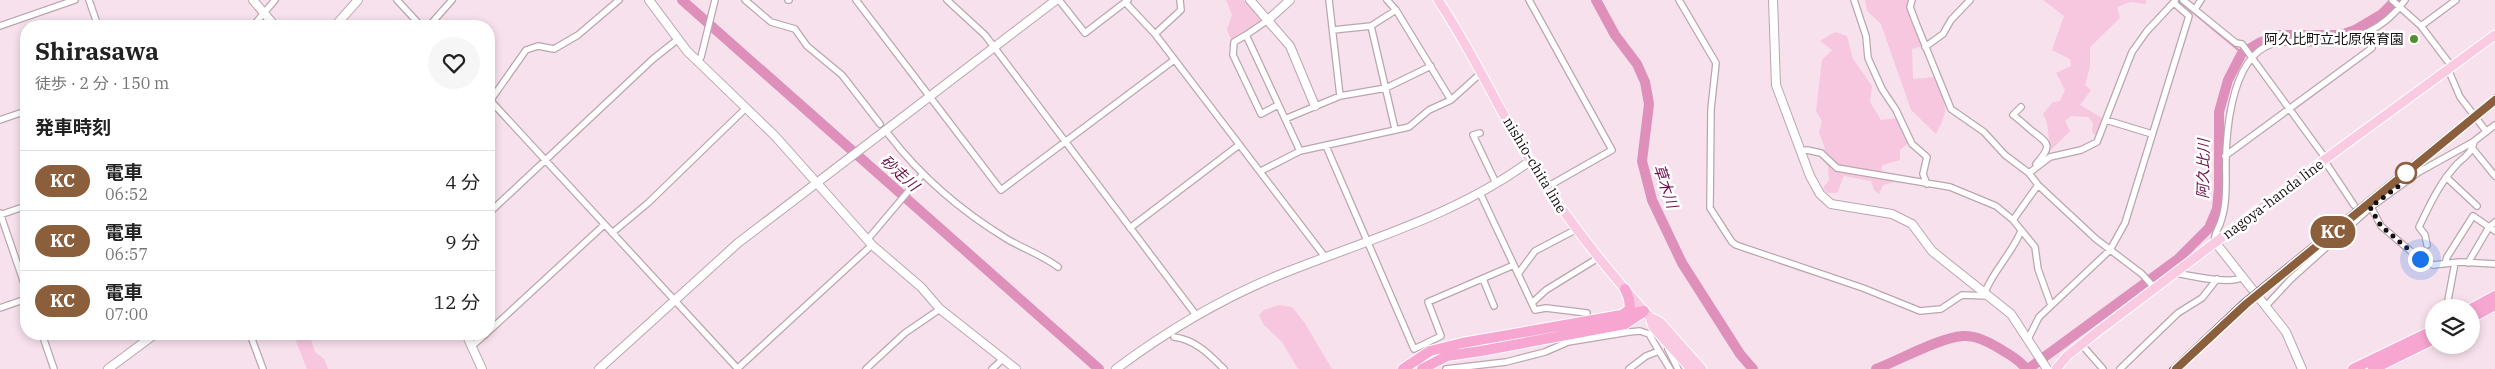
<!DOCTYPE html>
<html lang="ja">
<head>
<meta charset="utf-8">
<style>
  body { margin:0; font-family:"IBM Plex Serif","Noto Sans JP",serif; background:#f6f6f6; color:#222; height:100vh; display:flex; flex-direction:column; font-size:19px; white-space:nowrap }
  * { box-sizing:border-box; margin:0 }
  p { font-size:16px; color:#767676 }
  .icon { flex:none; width:28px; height:28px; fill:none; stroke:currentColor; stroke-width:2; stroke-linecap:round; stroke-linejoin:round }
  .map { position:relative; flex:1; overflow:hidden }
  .panel { position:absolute; left:20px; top:20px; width:475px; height:320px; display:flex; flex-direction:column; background:#fff; border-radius:20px; box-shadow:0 2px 8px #0003 }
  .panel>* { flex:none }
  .badge { padding:0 10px; border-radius:16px; font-size:18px; line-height:32px }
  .buttons { position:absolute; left:2425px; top:299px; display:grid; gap:10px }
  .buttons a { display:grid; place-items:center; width:55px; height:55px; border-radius:50%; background:#fff; box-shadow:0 2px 8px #0003; font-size:25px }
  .you { position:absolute; width:25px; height:25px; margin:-12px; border:4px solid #fff; border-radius:50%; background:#1a73e8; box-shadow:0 0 0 8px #1a73e833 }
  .map>.badge { position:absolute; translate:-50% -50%; box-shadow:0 0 0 2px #fff }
  h2 { padding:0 15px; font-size:19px; line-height:45px }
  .round { display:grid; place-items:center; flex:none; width:52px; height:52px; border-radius:26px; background:#f6f6f6 }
  .headline { display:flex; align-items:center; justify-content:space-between; height:85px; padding:0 15px }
  h1 { font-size:24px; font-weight:800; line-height:38px }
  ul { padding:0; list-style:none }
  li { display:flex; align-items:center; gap:15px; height:60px; padding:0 15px; border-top:1px solid #e0e0e0 }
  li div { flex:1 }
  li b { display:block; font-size:19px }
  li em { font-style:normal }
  li .badge { min-width:55px; font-weight:700; text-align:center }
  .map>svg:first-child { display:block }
  .green { fill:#f7c6df }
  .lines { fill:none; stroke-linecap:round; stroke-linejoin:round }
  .stream { stroke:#de90ba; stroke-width:2 }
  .river { stroke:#de90ba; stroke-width:10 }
  .street-casing { stroke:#bba6b0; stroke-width:8 }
  .secondary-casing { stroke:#bba6b0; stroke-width:10 }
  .primary-casing { stroke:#fff; stroke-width:11 }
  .highway-casing { stroke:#fff; stroke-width:12 }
  .street { stroke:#fff; stroke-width:5.5 }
  .secondary { stroke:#fff; stroke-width:8 }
  .primary { stroke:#facae3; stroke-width:9 }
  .highway { stroke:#f7a6d1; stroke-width:10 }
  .rail-casing { stroke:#6d6067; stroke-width:4 }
  .rail { stroke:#fff; stroke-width:2; stroke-dasharray:5.5; stroke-linecap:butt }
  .line-casing { stroke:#fff; stroke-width:11 }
  .line { stroke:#8b5e3c; stroke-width:8 }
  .walk { stroke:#160e12; stroke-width:5; stroke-dasharray:0 9 }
  .poi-dot { fill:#518f2f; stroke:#fff; stroke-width:2 }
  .stop-dot { fill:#fff; stroke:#8b5e3c; stroke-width:2.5 }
  .labels { text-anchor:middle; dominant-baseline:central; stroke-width:5; stroke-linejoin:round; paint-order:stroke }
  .poi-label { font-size:14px; fill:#160e12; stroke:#fff; text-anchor:end }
  .street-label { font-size:14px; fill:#160e12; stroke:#fff }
  .water-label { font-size:15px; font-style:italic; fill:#6c104c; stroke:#fff }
</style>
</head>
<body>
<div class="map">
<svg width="2495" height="369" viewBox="0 0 2495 369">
  <rect width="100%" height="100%" fill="#f7e1ec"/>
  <path class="green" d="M 1226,0 L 1244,0 L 1262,19 L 1246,38 L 1234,45 L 1227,30 L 1232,15 Z
    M 1865,0 L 1908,0 L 1907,6 L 1922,46 L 1912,49 L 1913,79 L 1934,77 C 1945,104 1951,106 1936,134 L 1911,110 L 1881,24 L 1867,11 Z
    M 2043,0 L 2146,0 L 2146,4 L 2130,2 L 2117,7 L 2120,18 L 2090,47 L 2090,67 L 2085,85 L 2091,90 L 2080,105 L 2104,119 L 2097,137 L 2092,132 L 2093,123 L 2088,117 L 2071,116 L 2065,121 L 2070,131 L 2051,150 C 2047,137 2050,125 2043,114 L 2053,102 L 2060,101 L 2065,90 L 2056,73 L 2071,66 L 2070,59 L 2052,50 L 2064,16 Z
    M 1835,32 L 1847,36 L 1853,59 L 1872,86 L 1870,102 L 1881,120 L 1898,118 L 1909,142 L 1900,150 L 1900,160 L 1883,165 L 1881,168 L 1883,178 L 1902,180 L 1883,185 L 1879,194 L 1874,190 L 1871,181 L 1844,176 L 1837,193 L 1828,193 L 1823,188 L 1829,180 L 1828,166 L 1818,155 L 1825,148 L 1819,133 L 1822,121 L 1816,111 L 1822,60 L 1832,50 L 1820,41 Z
    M 1279,305 L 1292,307 L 1304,322 L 1332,369 L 1298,369 L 1282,342 L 1264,325 L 1259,315 L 1264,310 Z
    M 293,334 L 309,334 L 315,352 L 324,359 L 328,369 L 307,369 Z"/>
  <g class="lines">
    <path class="stream" d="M 2178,0 L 2242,53"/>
    <path class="river" d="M 682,0 L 1099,369
      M 1596,0 L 1615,35 L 1637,64 L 1645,82 L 1649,104 L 1642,161 L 1652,200 L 1682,263 L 1740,354 L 1753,369
      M 1876,369 C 1900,360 1938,338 1963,336 C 1976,335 1991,343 2002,350 C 2011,356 2020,360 2026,369
      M 2028,369 L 2178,259 L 2209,228 L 2217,209 L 2219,188 L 2219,112 L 2228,80 L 2242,53 L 2259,43 L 2279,35 L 2341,35 L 2355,30 L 2382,14 L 2396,0"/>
    <g class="street-casing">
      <path id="street" d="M 89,0 L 98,26
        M 397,0 L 421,26
        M 745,0 L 771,22 L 795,29 L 807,46 L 842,75 L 880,124
        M 788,0 L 789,0
        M 856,0 L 1001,190 L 1174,60
        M 947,0 L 985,35 L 1196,315
        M 1059,0 L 1085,33 L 1128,0
        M 1329,0 L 1340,96
        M 1387,0 L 1396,10 L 1451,100
        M 1529,0 L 1612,150 L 1547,187
        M 1679,0 L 1716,63 L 1711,109 L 1710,208 L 1732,242 L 1736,245 L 1863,288 L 1920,311 L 1941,309 L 1962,295 L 1988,296
        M 1854,0 L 1866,36 L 1868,58 L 1882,89 L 1896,110 L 1912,144 L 1927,157 L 1923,174 L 1927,184
        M 1912,0 L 1910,7 L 1916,23 L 1951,109 L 1984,132 L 2005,155 L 2029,173 L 2038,185 L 2096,239 L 2142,274 L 2151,284
        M 2183,0 L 2236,43 L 2242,44 L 2326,159
        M 2392,0 L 2421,26 L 2452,67
        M 1125,2 L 1155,34 L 1325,257
        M 2195,9 L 2201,0
        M 1268,20 L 1246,35 L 1300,151
        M 0,26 L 75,0
        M 253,26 L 275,0
        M 429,26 L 452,0
        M 1371,26 L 1395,129
        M 2421,26 L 2456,0
        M 1333,30 L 1371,26 L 1396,10
        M 1155,34 L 1181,10 L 1180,0
        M 1246,35 L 1234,42 L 1233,55 L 1261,114 L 1278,105
        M 1925,47 L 1943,34 L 1951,20 L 1970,0
        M 697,62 L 701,57 L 715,0
        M 2448,69 L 2460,97 L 2486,131
        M 489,99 L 738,369
        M 490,101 L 526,50 L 538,46 L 554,49 L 578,35 L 619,0
        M 2021,107 L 2013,115 C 2020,120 2026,126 2032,131 C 2050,144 2052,146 2036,164
        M 1285,119 L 1340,96 L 1386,88 L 1431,66
        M 0,120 L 26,111
        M 2106,120 L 2152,134
        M 1480,133 L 1473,135 L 1496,183
        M 889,135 C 922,178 961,211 1007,239 C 1024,249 1042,255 1058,267
        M 1326,146 L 1414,349 L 1441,336 L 1428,302 L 1514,265
        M 2473,149 L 2495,176
        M 1801,151 L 1807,150 L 1821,153 L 1837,168 L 1950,187 L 1996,206 L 2013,220 L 2038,185
        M 2225,156 L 2372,48 L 2366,34
        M 2324,160 L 2354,205
        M 1261,171 L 1300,151 L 1409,127 L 1429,110 L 1451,100 L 1482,72
        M 2029,173 L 2050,157 L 2081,150 L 2097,142 L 2132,52 L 2147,31 L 2175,1
        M 2446,177 L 2477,206
        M 1480,193 L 1535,310 L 1546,308 L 1587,313
        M 2371,207 L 2381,226 L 2420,259 L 2433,265 L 2460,262 L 2495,264
        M 0,213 L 26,289
        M 489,213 L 653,59 L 677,40
        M 0,215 L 26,206
        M 2013,220 L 2035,247 L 2038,269 L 2051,305
        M 1130,228 L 1239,145
        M 612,233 L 648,203 L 746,108
        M 868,239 L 922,175
        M 2215,242 C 2213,234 2219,229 2221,221 C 2226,207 2226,191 2226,176 C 2225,140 2229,57 2272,44 C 2287,40 2302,42 2317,43 C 2352,44 2385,29 2405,0
        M 2427,245 L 2425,235 L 2419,227 C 2430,204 2440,182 2458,163 C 2465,157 2472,152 2474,142
        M 2468,263 L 2489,227 L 2495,222
        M 2445,264 L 2447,257 L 2473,216 L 2495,231
        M 2176,273 C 2191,276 2231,285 2243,277
        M 1518,274 L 1535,251 L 1575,230
        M 1483,279 L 1494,306
        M 1985,292 C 1994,270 2012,253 2021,231
        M 2448,300 L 2455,263
        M 1532,303 L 1546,290 L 1598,258
        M 2266,306 L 2290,280 L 2371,207 L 2419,172 L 2473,142 L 2495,125
        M 0,308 L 26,299
        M 489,331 L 604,225
        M 42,334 L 54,369
        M 250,334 L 263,369
        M 1174,337 C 1196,340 1209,354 1224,369
        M 2028,339 L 2039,317 L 2110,250 L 2125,223 L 2189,16 L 2174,3
        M 2081,344 L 2103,369
        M 472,346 L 486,334
        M 1668,349 L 1678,369
        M 737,369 L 872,245
        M 866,369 L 905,333 L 940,309
        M 992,369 L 1004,358
        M 1446,369 L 1506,362 L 1545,352 L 1568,342 L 1629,332 L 1640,331 L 1649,334 L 1659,351
        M 1629,369 L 1646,356 L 1659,351 L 1670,369
        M 2120,369 L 2178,313 L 2202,298 L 2217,279"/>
    </g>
    <g class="secondary-casing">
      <path id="secondary" d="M 253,0 L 275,26
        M 649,0 L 687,51 L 775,136 L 872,245 L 921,287 L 940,309 L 1016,369
        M 1250,0 L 1290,46 L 1315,106
        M 1773,0 L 1776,85 L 1810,176 L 1820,194 L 1831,204 L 1892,214 L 1912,224 L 1932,251 L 2011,314 L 2047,369
        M 1268,20 L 1290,0
        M 335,26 L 358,0
        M 2215,242 L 2286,332 L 2302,369
        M 466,334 L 482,369
        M 108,369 L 155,334
        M 599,369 L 738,243 L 1056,0
        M 1116,369 C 1168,330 1224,297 1284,273 C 1367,240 1457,215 1530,161"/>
    </g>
    <g class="primary-casing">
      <path id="primary" d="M 1438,0 C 1473,52 1498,109 1531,162 C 1564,216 1602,264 1644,311 L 1650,317 L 1660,322 L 1702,369
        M 1650,317 L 1653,327 L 1691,369
        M 2056,369 L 2067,356 L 2097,332 L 2324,160 L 2495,35"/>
    </g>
    <g class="highway-casing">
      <path id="highway" d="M 2471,309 L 2495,296
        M 1622,315 L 1630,309 L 1629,299 L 1625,289
        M 2471,318 L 2495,305
        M 1403,369 L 1430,351 L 1462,343 L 1644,311
        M 1422,369 L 1447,356 L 1481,351 L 1625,324 L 1643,312
        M 2353,369 L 2434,330
        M 2373,369 L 2434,339"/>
    </g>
    <use href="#street" class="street"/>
    <use href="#secondary" class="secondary"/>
    <use href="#primary" class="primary"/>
    <use href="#highway" class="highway"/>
    <g class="rail-casing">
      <path id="rail" d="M 2171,369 L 2243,301 L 2495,96"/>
    </g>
    <use href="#rail" class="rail"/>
  </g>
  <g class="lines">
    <g class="line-casing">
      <path id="line" d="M 2176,369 L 2246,304 L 2495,100"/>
    </g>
    <use href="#line" class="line"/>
    <path class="walk" d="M 2406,173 L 2406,181 L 2370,207 L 2381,226 L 2420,259"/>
  </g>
  <circle class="poi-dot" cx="2414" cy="39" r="5"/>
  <circle class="stop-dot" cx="2406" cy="173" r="10"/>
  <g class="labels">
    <g class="poi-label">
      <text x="2404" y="39">阿久比町立北原保育園</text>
    </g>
    <g class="street-label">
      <text transform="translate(1535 165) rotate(59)">nishio-chita line</text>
      <text transform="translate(2273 199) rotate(-37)">nagoya-handa line</text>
    </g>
    <g class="water-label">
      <text transform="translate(2203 169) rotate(-89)">阿久比川</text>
      <text transform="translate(900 173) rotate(42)">砂走川</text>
      <text transform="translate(1666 186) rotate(71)">草木川</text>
    </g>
  </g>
</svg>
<div class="buttons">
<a><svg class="icon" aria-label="layers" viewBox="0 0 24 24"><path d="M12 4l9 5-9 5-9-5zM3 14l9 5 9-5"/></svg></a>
</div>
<div class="you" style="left:2420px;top:259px"></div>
<b class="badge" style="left:2333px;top:232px;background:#8b5e3c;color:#fff">KC</b>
<section class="panel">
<div class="headline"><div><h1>Shirasawa</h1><p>徒歩 · 2 分 · 150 m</p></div><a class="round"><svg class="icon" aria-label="heart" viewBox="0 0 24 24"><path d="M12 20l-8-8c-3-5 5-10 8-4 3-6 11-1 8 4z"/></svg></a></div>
<h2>発車時刻</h2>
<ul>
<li><span class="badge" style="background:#8b5e3c;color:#fff">KC</span><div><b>電車</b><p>06:52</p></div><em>4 分</em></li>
<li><span class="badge" style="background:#8b5e3c;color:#fff">KC</span><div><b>電車</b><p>06:57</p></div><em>9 分</em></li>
<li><span class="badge" style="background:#8b5e3c;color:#fff">KC</span><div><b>電車</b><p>07:00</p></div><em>12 分</em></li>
</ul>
</section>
</div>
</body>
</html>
